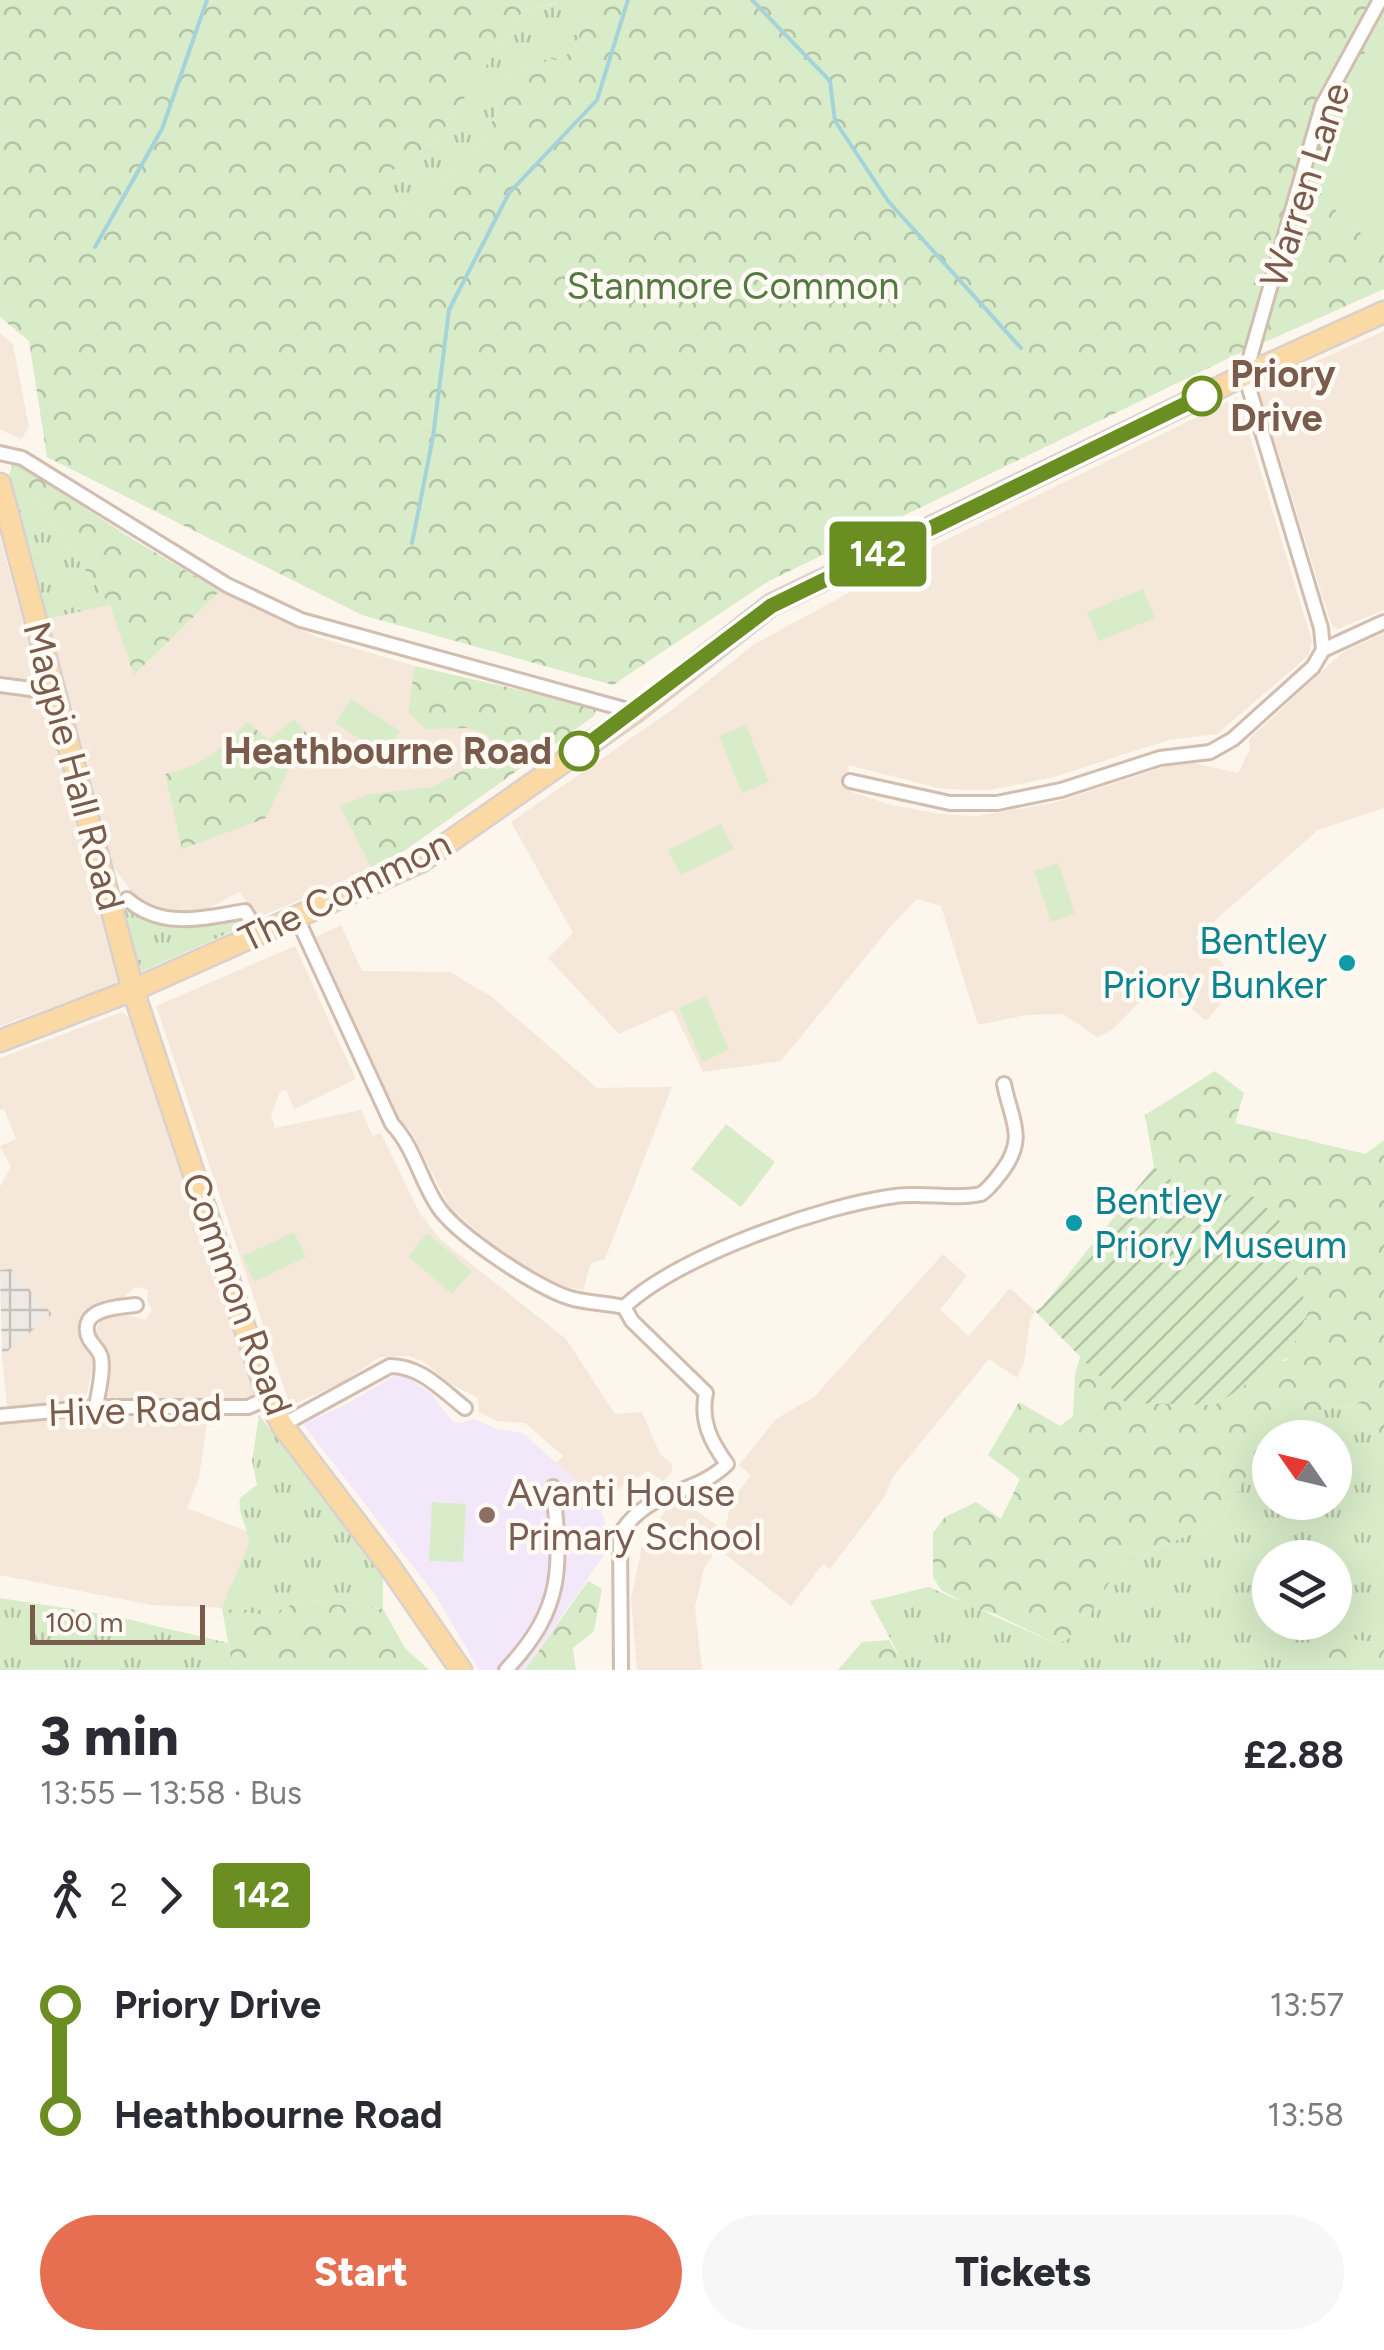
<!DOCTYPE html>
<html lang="en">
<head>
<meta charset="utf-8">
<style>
  body { margin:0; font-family:Figtree,sans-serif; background:#f7f7f7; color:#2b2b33; height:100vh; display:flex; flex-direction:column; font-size:38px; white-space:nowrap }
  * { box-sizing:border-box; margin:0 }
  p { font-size:32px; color:#7c7c81 }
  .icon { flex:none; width:55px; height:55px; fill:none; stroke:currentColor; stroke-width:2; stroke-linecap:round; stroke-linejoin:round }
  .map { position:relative; height:1670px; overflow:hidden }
  .panel { display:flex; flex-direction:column; background:#fff; flex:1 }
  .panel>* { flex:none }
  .badge { padding:0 20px; border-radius:8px; font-size:35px; line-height:65px }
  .needle { width:65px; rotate:304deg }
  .fabs { position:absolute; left:1252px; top:1420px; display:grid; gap:20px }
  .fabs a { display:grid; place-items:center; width:100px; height:100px; border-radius:50%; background:#fff; box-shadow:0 10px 40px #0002; font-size:50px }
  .scale { position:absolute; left:30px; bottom:25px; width:175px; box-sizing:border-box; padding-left:10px; border:5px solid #7a5c4d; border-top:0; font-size:28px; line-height:35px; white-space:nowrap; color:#7a5c4d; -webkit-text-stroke:8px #fffaf3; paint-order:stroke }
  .map>.badge { position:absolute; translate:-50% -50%; box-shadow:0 0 0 5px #fff }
  .legs { display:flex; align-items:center; gap:15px; height:110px; padding:0 40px; font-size:32px }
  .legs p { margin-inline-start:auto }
  .overview { display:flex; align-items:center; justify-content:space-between; height:170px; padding:0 40px }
  h1 { font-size:55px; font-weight:800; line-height:75px }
  .button { display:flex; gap:20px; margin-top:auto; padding:20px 40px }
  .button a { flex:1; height:115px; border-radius:60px; background:#e76f51; color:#fff; font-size:40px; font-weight:800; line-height:115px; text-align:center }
  .button a+a { background:#f7f7f7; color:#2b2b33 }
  ul { padding:0 40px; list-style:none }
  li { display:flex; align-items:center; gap:35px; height:110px; font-size:38px }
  li i { display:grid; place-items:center; width:15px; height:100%; margin:0 12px; background:currentColor }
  li i::after { content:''; width:25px; height:25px; margin:-12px; border:8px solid; border-radius:50%; background:#fff }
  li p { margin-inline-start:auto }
  li:first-child i { background:linear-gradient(#0000 50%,currentColor 0) }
  li:last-child i { background:linear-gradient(currentColor 50%,#0000 0) }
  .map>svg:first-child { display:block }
  .residential { fill:#f5e8da }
  .industrial { fill:url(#industrial-grid) }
  .education { fill:#f3e8fa }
  .grass { fill:url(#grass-tufts); fill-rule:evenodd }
  .forest { fill:url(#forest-crowns); fill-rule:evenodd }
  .park { fill:#d8ecc9 }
  .garden { fill:url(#garden-furrows) }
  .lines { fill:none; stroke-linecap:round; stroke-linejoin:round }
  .stream { stroke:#a5d3da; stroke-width:4 }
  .street-casing { stroke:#d1beb0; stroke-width:18 }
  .primary-casing { stroke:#dad1cd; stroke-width:25 }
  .street { stroke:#fff; stroke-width:12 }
  .primary { stroke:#fbd9a5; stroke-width:20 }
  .line-1-casing { stroke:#fff; stroke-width:22 }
  .line-1 { stroke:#6b8e23; stroke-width:15 }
  .stop-1-dot { fill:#fff; stroke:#6b8e23; stroke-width:5 }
  .culture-dot { fill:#0f9aa8; stroke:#fffaf3; stroke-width:4 }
  .education-dot { fill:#8d6e63; stroke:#fffaf3; stroke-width:4 }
  .labels { text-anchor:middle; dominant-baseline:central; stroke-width:9; stroke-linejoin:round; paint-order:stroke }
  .street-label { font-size:38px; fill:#7a5c4d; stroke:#fffaf3 }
  .park-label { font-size:38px; fill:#537a41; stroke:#fffaf3 }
  .stop-label { font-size:38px; font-weight:bold; fill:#7a5c4d; stroke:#fffaf3; text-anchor:start }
  .culture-label { font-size:38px; fill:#0d838f; stroke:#fffaf3; text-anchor:end }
  .education-label { font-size:38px; fill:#785e54; stroke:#fffaf3; text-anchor:start }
</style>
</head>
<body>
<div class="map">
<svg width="1384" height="1670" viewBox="0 0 1384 1670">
  <defs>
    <pattern id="industrial-grid" width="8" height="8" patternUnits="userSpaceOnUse" patternTransform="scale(2.5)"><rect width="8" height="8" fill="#efe9e4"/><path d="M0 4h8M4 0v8" fill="none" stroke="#c7c0bb"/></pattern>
    <pattern id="grass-tufts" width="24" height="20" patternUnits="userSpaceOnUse" patternTransform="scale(2.5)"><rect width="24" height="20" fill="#d8ecc9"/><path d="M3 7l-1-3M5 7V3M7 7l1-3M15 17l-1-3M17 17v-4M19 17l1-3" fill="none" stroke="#b4c2a5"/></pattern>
    <pattern id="forest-crowns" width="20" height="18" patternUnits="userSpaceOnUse" patternTransform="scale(2.5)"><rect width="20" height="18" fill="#d8ecc9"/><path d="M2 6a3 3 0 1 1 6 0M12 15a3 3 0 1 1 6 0" fill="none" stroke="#b4c2a5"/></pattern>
    <pattern id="garden-furrows" width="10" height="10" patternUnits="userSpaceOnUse" patternTransform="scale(2.5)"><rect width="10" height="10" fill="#d8ecc9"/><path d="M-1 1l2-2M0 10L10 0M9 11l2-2" fill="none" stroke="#b4c2a5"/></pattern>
  </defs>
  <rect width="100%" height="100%" fill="#fdf6ec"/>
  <path class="residential" d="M 1384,331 L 1384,610 L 1338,629 L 1331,624 L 1258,387 Z
    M 0,333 L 13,344 L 29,427 L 21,439 L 0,429 Z
    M 1238,397 L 1312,641 L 1308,656 L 1217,734 L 1169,740 L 1054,777 L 990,790 L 965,790 L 938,788 L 848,765 L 852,792 L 891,805 L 940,814 L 976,816 L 1053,803 L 1168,766 L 1193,763 L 1238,773 L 1250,749 L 1249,739 L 1343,652 L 1384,633 L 1384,808 L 1318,830 L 1195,938 L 1241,980 L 1206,1021 L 1160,981 L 1112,1030 L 1097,1037 L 1063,1014 L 1026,1015 L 978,1025 L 941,906 L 917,899 L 891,926 L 781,1061 L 703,1072 L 673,1010 L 619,1034 L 548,958 L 573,933 L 511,822 L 673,709 L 753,645 L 942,542 Z
    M 0,537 L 120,983 L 0,1026 Z
    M 220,591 L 317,637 L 415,666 L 596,710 L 594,716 L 404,851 L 329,888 L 259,917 L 239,892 L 198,914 L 163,913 L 138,901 L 106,856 L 46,619 L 110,605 L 135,674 Z
    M 341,925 L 362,971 L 450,972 L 492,997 L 597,1088 L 672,1087 L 605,1259 L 591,1263 L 583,1290 L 557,1285 L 528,1269 L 486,1239 L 449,1206 L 410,1130 L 400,1121 L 316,937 Z
    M 295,946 L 356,1079 L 294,1109 L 286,1090 L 280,1092 L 271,1115 L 275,1128 L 361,1110 L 373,1136 L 381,1133 L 419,1212 L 441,1240 L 566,1339 L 615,1414 L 642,1412 L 660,1454 L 672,1464 L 672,1471 L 663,1481 L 648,1471 L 599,1501 L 556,1463 L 563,1456 L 525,1423 L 497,1421 L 479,1412 L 478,1398 L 451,1384 L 422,1361 L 409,1356 L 380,1357 L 343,1382 L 290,1406 L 156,1006 Z
    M 122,1012 L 130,1019 L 255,1398 L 110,1398 L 105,1395 L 107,1355 L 96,1337 L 96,1330 L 102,1318 L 107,1315 L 118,1313 L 146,1320 L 152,1310 L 147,1300 L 148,1290 L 135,1287 L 122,1299 L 99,1302 L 89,1308 L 81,1320 L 80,1332 L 94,1361 L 86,1397 L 80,1401 L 14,1411 L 7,1406 L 2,1356 L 51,1314 L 11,1270 L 0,1270 L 0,1186 L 11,1167 L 0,1146 L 16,1139 L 4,1109 L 0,1110 L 0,1058 Z
    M 943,1254 L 967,1276 L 940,1310 L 969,1336 L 1010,1288 L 1035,1311 L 1030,1321 L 1024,1362 L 1017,1378 L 989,1359 L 892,1478 L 884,1498 L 830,1569 L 823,1564 L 791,1606 L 721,1551 L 731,1501 L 751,1475 L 739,1465 L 776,1419 L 814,1397 Z
    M 87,1411 L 208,1415 L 199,1478 L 187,1508 L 249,1532 L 249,1543 L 222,1608 L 151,1605 L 0,1575 L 0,1422 Z
    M 680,1500 L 717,1525 L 718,1530 L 710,1542 L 712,1557 L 704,1569 L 695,1607 L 702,1670 L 637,1670 L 631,1598 L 642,1547 L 668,1506 Z"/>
  <path class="industrial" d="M 11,1269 L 52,1314 L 2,1356 L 0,1270 Z"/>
  <path class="education" d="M 394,1376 L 408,1378 L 430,1392 L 453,1422 L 460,1423 L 474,1419 L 497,1429 L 523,1433 L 599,1501 L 611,1545 L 525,1670 L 479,1670 L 436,1596 L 303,1424 L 347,1404 Z"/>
  <path class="grass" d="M 557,3 L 587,15 L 572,53 L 504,75 L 498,106 L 484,143 L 465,154 L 420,212 L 397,201 L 389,172 L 435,142 L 522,12 Z
    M 12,465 L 110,605 L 46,619 L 9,476 Z
    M 122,909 L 167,924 L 242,917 L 249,924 L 141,972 L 120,914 Z
    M 1362,1403 L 1373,1433 L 1384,1439 L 1384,1643 C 1342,1638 1327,1642 1296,1670 L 907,1670 L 870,1601 L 929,1587 L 1057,1644 L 1077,1634 L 1118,1568 L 1163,1545 L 1219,1524 L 1241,1485 L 1270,1445 L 1270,1502 L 1335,1502 L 1335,1438 L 1278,1437 L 1305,1413 ZM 1270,1558 L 1335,1558 L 1335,1622 L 1270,1622 Z
    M 259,1415 L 383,1575 L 383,1609 L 299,1601 L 268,1616 L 222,1608 L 249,1543 C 248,1527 237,1513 240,1498 L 257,1485 L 252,1461 Z
    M 0,1598 L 110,1615 L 228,1643 L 233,1670 L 0,1670 Z"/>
  <path class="forest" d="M 0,0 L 1384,0 L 1384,24 L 1375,33 L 1332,118 L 1338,216 L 1384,250 L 1384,289 L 1229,358 L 769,581 L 613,685 L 362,615 L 47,457 L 29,341 L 0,317 ZM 556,3 L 586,15 L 572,53 L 504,75 L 498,106 L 484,143 L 465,154 L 420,212 L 397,201 L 390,172 L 435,142 L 522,12 Z
    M 12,465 L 20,465 L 134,540 L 220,591 L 134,675 L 110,605 Z
    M 415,666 L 590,706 L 596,710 L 594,716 L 404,851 L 371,867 L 340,806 L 370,794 L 433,787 L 476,763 L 491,746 L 488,735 L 468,728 L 425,729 L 408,711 Z
    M 294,719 L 310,737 L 293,760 L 266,818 L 182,849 L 165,774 C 206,764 219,752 247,722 L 269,740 Z
    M 1215,1071 L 1244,1093 L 1235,1123 L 1365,1154 L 1384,1140 L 1384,1439 L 1373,1433 L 1361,1403 L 1305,1413 L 1278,1437 L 1270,1438 L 1270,1445 L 1241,1485 L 1219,1524 L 1163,1545 L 1118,1568 L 1077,1635 L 1057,1644 L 995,1614 L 974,1608 L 941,1590 L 933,1577 L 933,1533 L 945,1517 L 976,1502 L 1001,1519 L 1020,1479 L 988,1455 L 1019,1402 L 1060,1426 L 1073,1416 L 1075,1374 L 1083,1347 L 1286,1361 L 1308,1312 L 1218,1212 L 1197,1201 L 1154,1167 L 1145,1115 Z
    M 588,1581 L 602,1589 L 594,1631 L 573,1648 L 576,1670 L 525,1670 Z
    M 299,1601 L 383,1609 L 405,1648 L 429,1670 L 233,1670 L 222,1608 L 268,1616 Z
    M 1351,1639 L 1384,1643 L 1384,1670 L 1296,1670 L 1319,1649 Z
    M 889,1640 L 908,1670 L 838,1670 L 862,1642 Z"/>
  <path class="park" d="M 1384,24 L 1384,250 L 1338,216 L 1322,176 L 1332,118 L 1375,32 Z
    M 1143,589 L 1155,618 L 1099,641 L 1087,612 Z
    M 351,699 L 400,731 L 385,755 L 335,723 Z
    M 746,725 L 769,782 L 742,793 L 719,736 Z
    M 721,824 L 734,849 L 681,875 L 668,850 Z
    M 1058,863 L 1075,914 L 1051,922 L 1034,871 Z
    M 706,996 L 729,1050 L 702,1062 L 679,1008 Z
    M 726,1124 L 775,1162 L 741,1207 L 691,1169 Z
    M 294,1232 L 306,1257 L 254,1282 L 243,1256 Z
    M 427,1233 L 472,1271 L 452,1294 L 408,1256 Z
    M 432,1502 L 466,1504 L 463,1562 L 429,1561 Z"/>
  <path class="garden" d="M 1154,1167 L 1201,1203 L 1246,1191 L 1278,1217 L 1308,1312 L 1288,1357 L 1215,1405 L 1126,1403 L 1035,1311 L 1042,1307 Z"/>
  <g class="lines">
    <path class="stream" d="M 752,0 L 830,81 L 835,121 L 888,201 L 1021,348
      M 95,247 L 162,129 L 207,0
      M 412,543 L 433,437 L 449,310 L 509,193 L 597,100 L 628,0"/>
    <g class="street-casing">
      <path id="street" d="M 0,453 L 22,458 L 227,585 L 301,620 L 635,712
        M 1323,650 L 1384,622
        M 0,685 L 53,692
        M 850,781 L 950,803 L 997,803 L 1061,790 L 1160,758 L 1210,752 L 1233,739 L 1313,667 L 1323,650 L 1321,628 L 1245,375 L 1322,106 L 1380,0
        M 127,899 C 162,930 204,918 245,911 L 259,935
        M 297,918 L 392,1124 C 414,1147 420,1179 437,1205 C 454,1233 538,1289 570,1298 C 587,1303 606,1303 624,1307 C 679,1256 820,1206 895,1196 C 923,1192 954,1200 981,1194 C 990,1188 996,1179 1003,1170 C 1027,1137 1011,1120 1004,1084
        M 96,1407 C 98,1393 104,1371 101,1357 C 99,1349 90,1343 88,1336 C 79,1308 119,1307 136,1305
        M 0,1416 L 96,1407 L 248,1407 L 268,1398
        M 282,1425 L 390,1366 C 421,1366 442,1390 465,1408
        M 506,1670 C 565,1607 561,1568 553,1487
        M 621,1670 L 620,1534 C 650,1487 693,1497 727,1464 C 711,1442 700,1421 706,1393 L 632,1321 L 624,1307"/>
    </g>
    <g class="primary-casing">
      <path id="primary" d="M 0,484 L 133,990 L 268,1398 L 282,1425 L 390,1567 L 461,1670
        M 0,1041 L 133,990 L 422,861 L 635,712 L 771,605 L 1245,375 L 1384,312"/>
    </g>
    <use href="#street" class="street"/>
    <use href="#primary" class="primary"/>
  </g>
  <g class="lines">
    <g class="line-1-casing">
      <path id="line-1" d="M 579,751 L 771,606 L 1202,396"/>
    </g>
    <use href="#line-1" class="line-1"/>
  </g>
  <g class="stop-1-dot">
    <circle cx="1202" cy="396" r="18"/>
    <circle cx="579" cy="751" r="18"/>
  </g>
  <g class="culture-dot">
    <circle cx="1347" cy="963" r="10"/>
    <circle cx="1074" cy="1223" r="10"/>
  </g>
  <circle class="education-dot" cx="487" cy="1515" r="10"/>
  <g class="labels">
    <g class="street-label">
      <text transform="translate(1305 185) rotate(-72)">Warren Lane</text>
      <text transform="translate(74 766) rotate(75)">Magpie Hall Road</text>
      <text transform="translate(345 891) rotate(-26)">The Common</text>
      <text transform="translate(237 1294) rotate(70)">Common Road</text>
      <text transform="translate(135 1410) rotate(-2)">Hive Road</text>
    </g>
    <g class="park-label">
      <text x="733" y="286">Stanmore Common</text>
    </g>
    <g class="stop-label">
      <text x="1230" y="374">Priory<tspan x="1230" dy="44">Drive</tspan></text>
      <text x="552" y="751" text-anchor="end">Heathbourne Road</text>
    </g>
    <g class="culture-label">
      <text x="1327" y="941">Bentley<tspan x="1327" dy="44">Priory Bunker</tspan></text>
      <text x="1094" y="1201" text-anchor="start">Bentley<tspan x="1094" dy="44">Priory Museum</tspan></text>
    </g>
    <g class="education-label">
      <text x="507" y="1493">Avanti House<tspan x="507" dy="44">Primary School</tspan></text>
    </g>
  </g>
</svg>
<div class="fabs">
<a><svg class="needle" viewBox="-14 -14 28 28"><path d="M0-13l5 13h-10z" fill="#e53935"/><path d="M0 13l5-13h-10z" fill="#7c7c81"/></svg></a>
<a><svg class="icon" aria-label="layers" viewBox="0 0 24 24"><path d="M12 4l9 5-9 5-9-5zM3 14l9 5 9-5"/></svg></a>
</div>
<div class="scale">100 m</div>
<b class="badge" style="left:878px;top:554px;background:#6b8e23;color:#fff">142</b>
</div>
<section class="panel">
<div class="overview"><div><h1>3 min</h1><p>13:55 – 13:58 · Bus</p></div><b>£2.88</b></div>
<div class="legs"><svg class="icon" aria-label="walk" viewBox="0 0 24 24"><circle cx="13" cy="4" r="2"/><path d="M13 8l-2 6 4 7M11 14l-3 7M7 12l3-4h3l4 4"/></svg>2<svg class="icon" aria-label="forward" viewBox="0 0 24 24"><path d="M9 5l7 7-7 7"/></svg><b class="badge" style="background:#6b8e23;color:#fff">142</b></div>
<ul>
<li><i style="color:#6b8e23"></i><b>Priory Drive</b><p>13:57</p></li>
<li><i style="color:#6b8e23"></i><b>Heathbourne Road</b><p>13:58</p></li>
</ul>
<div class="button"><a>Start</a><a>Tickets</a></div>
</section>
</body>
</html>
